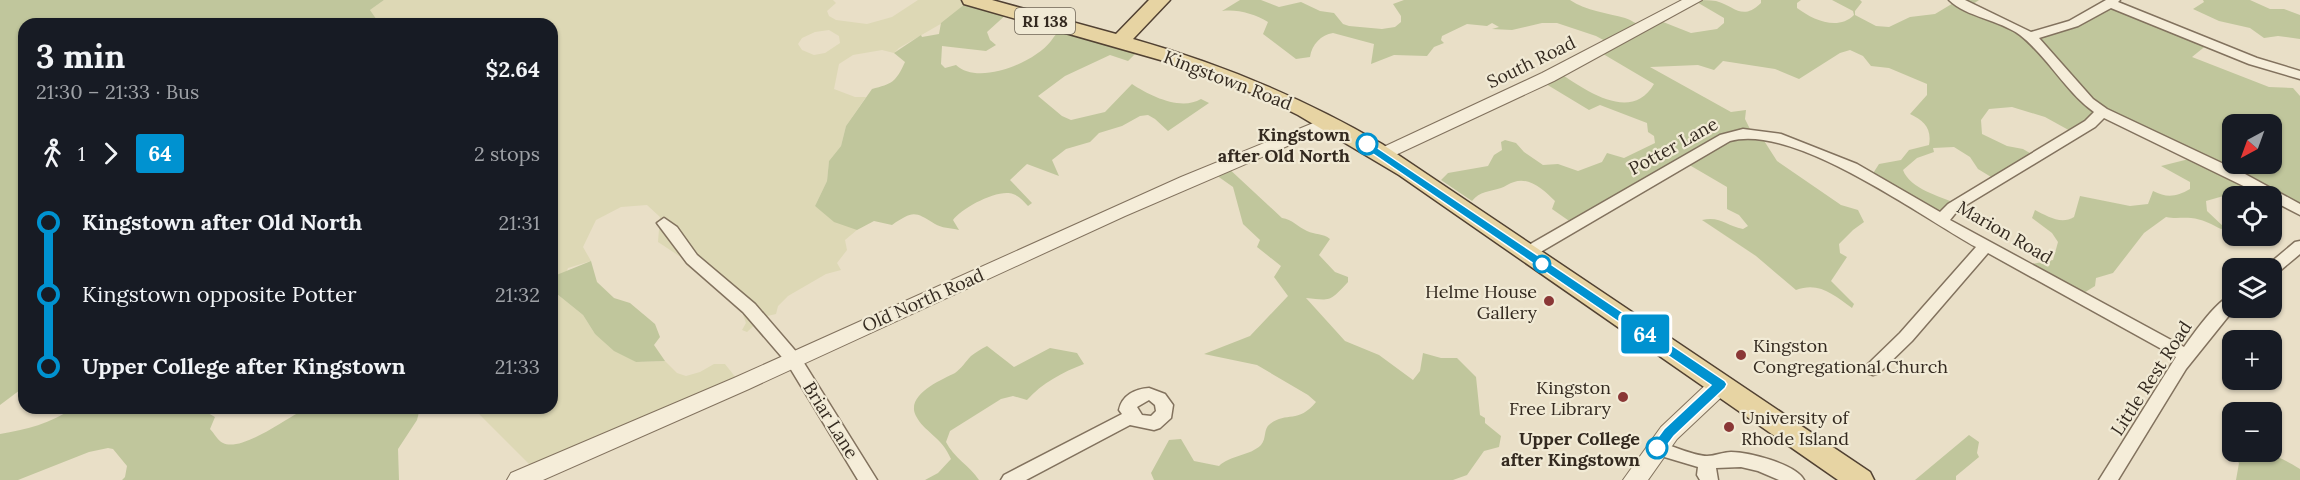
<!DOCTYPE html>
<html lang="en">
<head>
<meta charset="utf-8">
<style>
  body { margin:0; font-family:Lora,serif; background:#20242c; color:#f1f3f6; height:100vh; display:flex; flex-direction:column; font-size:22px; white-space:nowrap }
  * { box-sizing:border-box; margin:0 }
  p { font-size:20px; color:#9ea1a6 }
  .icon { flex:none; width:33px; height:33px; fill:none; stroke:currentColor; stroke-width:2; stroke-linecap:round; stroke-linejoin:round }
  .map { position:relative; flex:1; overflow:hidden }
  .side { position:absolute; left:18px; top:18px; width:540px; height:396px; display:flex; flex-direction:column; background:#171b24; border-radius:18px; box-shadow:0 2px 4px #0004 }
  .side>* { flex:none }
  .badge { padding:0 12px; border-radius:4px; font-size:21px; line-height:39px }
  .needle { width:39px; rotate:221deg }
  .controls { position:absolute; left:2222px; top:114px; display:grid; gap:12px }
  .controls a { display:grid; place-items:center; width:60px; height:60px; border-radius:12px; background:#171b24; box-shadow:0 2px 4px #0004; font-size:30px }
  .map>.badge { position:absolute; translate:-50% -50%; box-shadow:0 0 0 3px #fff }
  .legs { display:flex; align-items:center; gap:9px; height:66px; padding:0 18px; font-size:20px }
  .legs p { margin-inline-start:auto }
  .overview { display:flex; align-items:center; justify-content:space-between; height:102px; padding:0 18px }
  h1 { font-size:33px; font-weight:800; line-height:45px }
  ul { padding:0 18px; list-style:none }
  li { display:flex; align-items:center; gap:21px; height:72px; font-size:22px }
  li i { display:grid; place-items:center; width:9px; height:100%; margin:0 8px; background:currentColor }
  li i::after { content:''; width:15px; height:15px; margin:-8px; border:4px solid; border-radius:50%; background:#171b24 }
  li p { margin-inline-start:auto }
  li:first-child i { background:linear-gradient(#0000 50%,currentColor 0) }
  li:last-child i { background:linear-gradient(currentColor 50%,#0000 0) }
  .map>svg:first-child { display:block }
  .farmland { fill:#ddd8b5; fill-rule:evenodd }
  .green { fill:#c0c69c; fill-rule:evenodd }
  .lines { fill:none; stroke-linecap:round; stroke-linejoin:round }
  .minor-casing { stroke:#82725e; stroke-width:3 }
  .tertiary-casing { stroke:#82725e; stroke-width:2 }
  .primary-casing { stroke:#514132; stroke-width:3 }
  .minor { fill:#f5edd9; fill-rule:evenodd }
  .tertiary { fill:#f5edd9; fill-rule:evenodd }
  .primary { fill:#e7d4a3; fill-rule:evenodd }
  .line-1 { fill:#0092d0; stroke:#fff; stroke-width:1.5 }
  .stop-1-dot { fill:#fff; stroke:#0092d0; stroke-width:3 }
  .poi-dot { fill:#8a3736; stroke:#f1ead5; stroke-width:2 }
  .labels { text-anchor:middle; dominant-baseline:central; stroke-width:4.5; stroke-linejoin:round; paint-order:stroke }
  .shield { fill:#f1ead5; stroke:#6d6456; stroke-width:1.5 }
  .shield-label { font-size:16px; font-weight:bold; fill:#342a20 }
  .street-label { font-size:18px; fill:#342a20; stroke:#f1ead5 }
  .stop-label { font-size:18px; font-weight:bold; fill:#342a20; stroke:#f1ead5; text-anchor:end }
  .poi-label { font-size:18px; fill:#342a20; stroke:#f1ead5; text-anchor:end }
</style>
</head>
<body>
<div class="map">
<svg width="2300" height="480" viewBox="0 0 2300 480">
  <rect width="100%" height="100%" fill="#e9dfc7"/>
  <path class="farmland" d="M 384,0 L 833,0 L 836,3 L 827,11 L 829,16 L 836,20 L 867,24 L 892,17 L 918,0 L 970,0 L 944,22 L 899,48 L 894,53 L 882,50 L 853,55 L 839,64 L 834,89 L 855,97 L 866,97 L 846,126 L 841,146 L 829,161 L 827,181 L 815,206 L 857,230 L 845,240 L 847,250 L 837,263 L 841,270 L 826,274 L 788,296 L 778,306 L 776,314 L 763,317 L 747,332 L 742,330 L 746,323 L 739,303 L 699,269 L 658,242 L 660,217 L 647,205 L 621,207 L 596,220 L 583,247 L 591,261 L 568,268 L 557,294 L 583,315 L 595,334 L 636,362 L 665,361 L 677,373 L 686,376 L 700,372 L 714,364 L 725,364 L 740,383 L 538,473 L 473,408 L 552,408 L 552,24 L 388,24 L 377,20 L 370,10 ZM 829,30 L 839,36 L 840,43 L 825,53 L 814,55 L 802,50 L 798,44 L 802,38 L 815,32 Z"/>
  <path class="green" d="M 0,0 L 384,0 L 370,10 L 377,20 L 388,24 L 24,24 L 24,387 L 0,405 Z
    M 970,0 L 1009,12 L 987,32 L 990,40 L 996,45 L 986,51 L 942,46 L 941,64 L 945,68 L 956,65 C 978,86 1034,63 1051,41 C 1054,36 1058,32 1063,27 L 1139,50 L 1128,61 L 1110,55 L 1065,76 L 1038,96 L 1062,116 L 1071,120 L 1105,112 L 1132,84 C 1150,96 1181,111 1201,99 L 1209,103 L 1168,131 L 1155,119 L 1148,115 L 1140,116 L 1122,126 L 1099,133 L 1090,142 L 1066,149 L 1052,160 L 1059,176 L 1027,164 L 1010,180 L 1032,203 L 1028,206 C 1024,202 1019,196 1013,194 C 999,188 961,208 953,220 L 959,230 C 951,228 941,228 935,224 C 914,211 913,211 892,225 L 874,221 L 857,230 L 834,222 L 815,206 L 827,181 L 829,161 L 841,146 L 846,126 L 872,89 C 892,84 896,82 905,62 L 894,53 L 921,35 L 922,37 L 939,34 L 941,23 Z
    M 1240,0 L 1261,0 L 1279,7 L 1301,2 L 1320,11 L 1334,13 L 1343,24 L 1349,26 L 1382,29 L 1395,27 L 1401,22 L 1401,16 L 1393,4 L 1404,0 L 1570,0 C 1586,11 1608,13 1625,18 C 1631,20 1637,24 1643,27 L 1658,20 L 1691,33 L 1717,29 L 1724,23 L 1724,18 L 1695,1 L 1696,0 C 1703,0 1710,0 1716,1 C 1736,7 1742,21 1761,3 L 1761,0 L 1801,0 L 1797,3 L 1797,8 C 1813,20 1838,31 1854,15 L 1853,11 L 1832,0 L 1860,0 L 1862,2 L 1855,11 L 1855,15 L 1876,26 L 1889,27 L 1910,17 L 1935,14 L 1955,2 L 1952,0 L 1979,0 L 1970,6 L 2032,36 L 2107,6 L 2208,44 L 2192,57 L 2269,87 L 2293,88 L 2300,96 L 2300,211 L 2248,183 L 2227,195 L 2206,201 L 2207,211 L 2225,228 L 2221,229 C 2211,224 2202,219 2191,218 C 2182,217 2176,219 2166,217 L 2144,233 L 2113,273 L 2096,278 L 2095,286 L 2079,296 L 2022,266 L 2053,260 L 2058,242 L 2052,233 L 2032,218 L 2035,210 C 2047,216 2061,225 2074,217 L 2080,196 L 2130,206 L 2148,204 L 2153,191 C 2167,198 2176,197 2190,189 L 2190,182 L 2161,166 L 2193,158 L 2106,114 L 2074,133 L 2045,117 L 2012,107 L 1989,109 L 1981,120 L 1982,134 L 2007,146 L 2023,149 L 2035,156 L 1996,180 L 1978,169 L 1970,157 L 1954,147 L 1933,148 L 1934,152 L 1917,158 L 1903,170 C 1910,189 1940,196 1957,204 L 1942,220 L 1870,178 L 1879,164 L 1901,160 L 1909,150 L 1929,145 C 1932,128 1924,121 1910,114 L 1927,95 L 1927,84 L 1889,68 L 1871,66 L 1863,56 L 1850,50 L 1840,53 L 1799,79 L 1775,69 L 1723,61 L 1714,70 L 1698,65 L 1650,67 L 1731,112 L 1746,110 L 1745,119 L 1752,133 L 1761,136 L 1777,161 L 1841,205 L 1858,210 L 1864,222 L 1853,230 L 1839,244 L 1840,253 L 1847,257 L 1831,281 L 1854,304 L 1852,308 C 1834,295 1819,281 1796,290 L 1756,256 L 1702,220 C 1721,216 1726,226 1743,229 L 1748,226 L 1739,215 L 1727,209 L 1727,187 L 1686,163 L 1575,225 L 1552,209 L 1555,201 C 1545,191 1529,176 1514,182 C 1509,183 1505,187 1501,188 C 1489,192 1480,191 1472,201 L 1441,180 L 1448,173 L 1488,166 L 1494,155 L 1502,150 L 1501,142 L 1505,140 L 1516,143 L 1524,152 L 1543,165 L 1558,164 L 1578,171 L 1602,162 L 1607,153 L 1624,158 L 1655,143 L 1654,136 L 1648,132 L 1647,123 L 1600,105 L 1589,110 L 1541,81 L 1558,72 C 1584,89 1631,124 1654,84 L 1598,51 L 1609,43 L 1596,36 L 1557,23 L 1542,23 L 1512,30 L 1492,29 L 1499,27 L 1492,23 L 1487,26 L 1467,24 L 1442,36 L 1441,40 L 1444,43 L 1434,47 L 1427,56 L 1394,55 L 1371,64 L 1374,44 L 1333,33 C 1321,35 1312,44 1310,57 L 1296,59 L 1263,34 L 1268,22 C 1255,14 1237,9 1222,11 ZM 2232,124 L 2271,124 L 2271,164 L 2232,164 Z
    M 2203,0 L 2250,0 L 2270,9 L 2284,9 L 2300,15 L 2300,39 L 2278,36 L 2264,38 L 2250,28 L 2219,21 L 2193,9 L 2204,2 Z
    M 1226,166 L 1282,218 C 1292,219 1298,227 1307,231 C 1315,235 1323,233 1330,239 L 1319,255 L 1335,272 L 1348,277 L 1348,282 C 1330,301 1332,301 1306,298 L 1345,341 L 1379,355 L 1413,380 L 1420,371 L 1423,353 L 1441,358 L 1457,358 L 1476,377 L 1480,415 L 1485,418 L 1485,423 L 1501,436 L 1499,447 L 1484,451 L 1467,475 L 1453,480 L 1154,480 L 1151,473 L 1169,440 L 1181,439 L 1194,461 L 1219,466 C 1230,455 1250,456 1261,445 C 1267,438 1263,429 1270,424 C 1287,411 1298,424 1316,402 L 1308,395 L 1257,365 L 1204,354 L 1250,336 L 1288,296 L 1274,277 L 1281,266 L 1257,247 L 1260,240 L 1243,224 L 1233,187 L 1216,175 Z
    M 591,261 L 597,282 L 614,298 L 630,303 L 655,324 L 660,337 L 654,345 L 665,361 L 636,362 L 614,351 L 595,334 L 583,315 L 557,294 L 554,276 Z
    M 987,346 L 1014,367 L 1050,348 L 1077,353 L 1084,364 C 1063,372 1042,383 1027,400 L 1013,396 L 1001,399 L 950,431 L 946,442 C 953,457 970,466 979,480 L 925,480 L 938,473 L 951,459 C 941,436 924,432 916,416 C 905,395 941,380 955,373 C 961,369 966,361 971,356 C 976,352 981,349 987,346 Z
    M 73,408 L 205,408 L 206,412 L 215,417 L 210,429 C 214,433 218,441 223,443 C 240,452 283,421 298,413 L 302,408 L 420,408 L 417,420 L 398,449 L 399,480 L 122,480 L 125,477 L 127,466 L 113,449 L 108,448 L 89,452 L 18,480 L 0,480 L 0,434 C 25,430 52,423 73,408 Z
    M 1969,435 L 1979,442 L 1977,453 L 1979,457 L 1956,476 L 1956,480 L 1915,480 Z
    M 2237,452 C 2266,451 2275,454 2300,469 L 2300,480 L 2236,480 L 2239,463 L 2233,456 Z"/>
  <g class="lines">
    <g class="minor-casing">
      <path id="minor" d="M 1949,0 L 1965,0 L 2031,32 L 2069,21 L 2106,0 L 2120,0 L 2118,2 L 2257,58 L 2300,71 L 2300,79 L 2249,64 L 2111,8 L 2078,26 L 2039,38 L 2093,99 L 2107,109 L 2245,174 L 2300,204 L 2300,215 L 2271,200 L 2271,196 L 2264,196 L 2104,118 L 2095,127 L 1958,210 L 1950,220 L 2184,347 C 2194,333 2217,300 2232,295 L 2232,308 L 2235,308 L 2186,369 L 2118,480 L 2099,480 L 2176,357 L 1988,253 L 1912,341 L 1879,373 L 1873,375 L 1867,373 L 1865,369 L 1867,365 L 1900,333 L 1976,247 C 1920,216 1794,123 1730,141 L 1532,257 L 1522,257 L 1519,253 L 1522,249 L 1720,135 L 1743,129 L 1781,134 L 1857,164 L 1940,212 L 1948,204 L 2085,121 L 2094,112 C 2065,91 2048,57 2020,35 C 2000,20 1966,17 1949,0 Z
        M 664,218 L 677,227 L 697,255 L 755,304 L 799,355 L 877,480 L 858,480 L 787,363 L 743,312 L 687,263 L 657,223 Z
        M 2300,241 L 2300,254 L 2276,274 L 2271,275 L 2271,268 L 2264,268 L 2295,242 Z
        M 1149,388 L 1165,394 L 1173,405 L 1171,418 L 1160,428 L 1154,430 L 1130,425 L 1026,480 L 1001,480 L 1004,475 L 1122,414 L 1119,410 C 1122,395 1135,389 1149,388 ZM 1149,400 L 1155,405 L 1156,411 L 1151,416 L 1142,415 L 1137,407 Z
        M 1657,441 C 1670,445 1694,456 1707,456 C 1715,456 1723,452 1731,452 C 1748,452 1796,464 1804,480 L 1779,480 L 1758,471 L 1741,467 L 1716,468 L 1718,480 L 1700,480 L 1697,475 L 1698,467 L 1651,453 L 1648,448 L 1651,443 Z"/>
    </g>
    <g class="tertiary-casing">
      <path id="tertiary" d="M 1682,0 L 1702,0 L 1554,81 L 1389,158 L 1377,158 L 1374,154 L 1377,150 L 1542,73 Z
        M 1328,117 L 1334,118 L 1337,122 L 1334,126 L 1125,216 L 749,389 L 543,480 L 507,480 L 511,473 L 734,378 L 1181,177 Z
        M 1721,376 L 1729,378 L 1732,384 L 1729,390 L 1677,439 L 1648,480 L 1623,480 L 1661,427 L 1713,378 Z"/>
    </g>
    <g class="primary-casing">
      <path id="primary" d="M 962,0 L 992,0 L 1116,34 L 1149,0 L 1170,0 L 1133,39 C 1221,64 1303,98 1382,144 L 1870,472 L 1874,480 L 1838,480 L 1399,175 L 1298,115 L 1260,96 L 1178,65 L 964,4 Z"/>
    </g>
    <use href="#minor" class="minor"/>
    <use href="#tertiary" class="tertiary"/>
    <use href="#primary" class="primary"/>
  </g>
  <path class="line-1" d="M 1367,141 L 1725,381 L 1727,384 L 1725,388 L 1674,436 L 1662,452 L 1652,452 L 1650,448 L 1664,429 L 1711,385 L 1363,147 L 1362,144 Z"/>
  <g class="stop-1-dot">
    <circle cx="1367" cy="144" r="10"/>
    <circle cx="1542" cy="264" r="8"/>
    <circle cx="1657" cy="448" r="10"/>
  </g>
  <g class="poi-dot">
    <circle cx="1549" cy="301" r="6"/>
    <circle cx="1741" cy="355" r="6"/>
    <circle cx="1623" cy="397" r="6"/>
    <circle cx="1729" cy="427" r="6"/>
  </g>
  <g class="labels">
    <rect class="shield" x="1015" y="8" width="60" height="26" rx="4.5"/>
    <g class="shield-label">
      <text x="1045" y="21">RI 138</text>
    </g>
    <g class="street-label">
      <text transform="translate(1531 62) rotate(-26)">South Road</text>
      <text transform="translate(1228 80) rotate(21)">Kingstown Road</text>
      <text transform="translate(1673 146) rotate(-29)">Potter Lane</text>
      <text transform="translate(2005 232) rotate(30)">Marion Road</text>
      <text transform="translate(923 300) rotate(-24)">Old North Road</text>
      <text transform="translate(2151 378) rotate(-57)">Little Rest Road</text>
      <text transform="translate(831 420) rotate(58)">Briar Lane</text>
    </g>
    <g class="stop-label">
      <text x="1350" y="134">Kingstown<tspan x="1350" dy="21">after Old North</tspan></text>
      <text x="1640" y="438">Upper College<tspan x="1640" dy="21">after Kingstown</tspan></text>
    </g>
    <g class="poi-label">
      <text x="1537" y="291">Helme House<tspan x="1537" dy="21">Gallery</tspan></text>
      <text x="1753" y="345" text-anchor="start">Kingston<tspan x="1753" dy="21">Congregational Church</tspan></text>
      <text x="1611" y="387">Kingston<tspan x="1611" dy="21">Free Library</tspan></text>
      <text x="1741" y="417" text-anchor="start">University of<tspan x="1741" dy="21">Rhode Island</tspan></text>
    </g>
  </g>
</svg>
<div class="controls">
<a><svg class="needle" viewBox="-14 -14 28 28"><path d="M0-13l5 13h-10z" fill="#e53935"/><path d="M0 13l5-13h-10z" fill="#9ea1a6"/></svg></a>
<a><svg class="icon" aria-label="locate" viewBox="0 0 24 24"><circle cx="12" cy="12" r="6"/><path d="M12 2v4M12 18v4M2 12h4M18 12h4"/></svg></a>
<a><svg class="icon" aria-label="layers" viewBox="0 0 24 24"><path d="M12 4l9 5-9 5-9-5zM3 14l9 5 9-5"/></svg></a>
<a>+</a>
<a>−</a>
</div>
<b class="badge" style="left:1645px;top:334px;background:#0092d0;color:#fff">64</b>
<section class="side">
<div class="overview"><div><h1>3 min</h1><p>21:30 – 21:33 · Bus</p></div><b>$2.64</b></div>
<div class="legs"><svg class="icon" aria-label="walk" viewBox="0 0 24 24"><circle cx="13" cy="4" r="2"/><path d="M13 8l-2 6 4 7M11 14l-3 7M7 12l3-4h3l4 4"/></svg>1<svg class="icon" aria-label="forward" viewBox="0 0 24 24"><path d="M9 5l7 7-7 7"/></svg><b class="badge" style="background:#0092d0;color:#fff">64</b><p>2 stops</p></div>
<ul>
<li><i style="color:#0092d0"></i><b>Kingstown after Old North</b><p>21:31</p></li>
<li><i style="color:#0092d0"></i><span>Kingstown opposite Potter</span><p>21:32</p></li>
<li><i style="color:#0092d0"></i><b>Upper College after Kingstown</b><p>21:33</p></li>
</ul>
</section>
</div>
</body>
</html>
